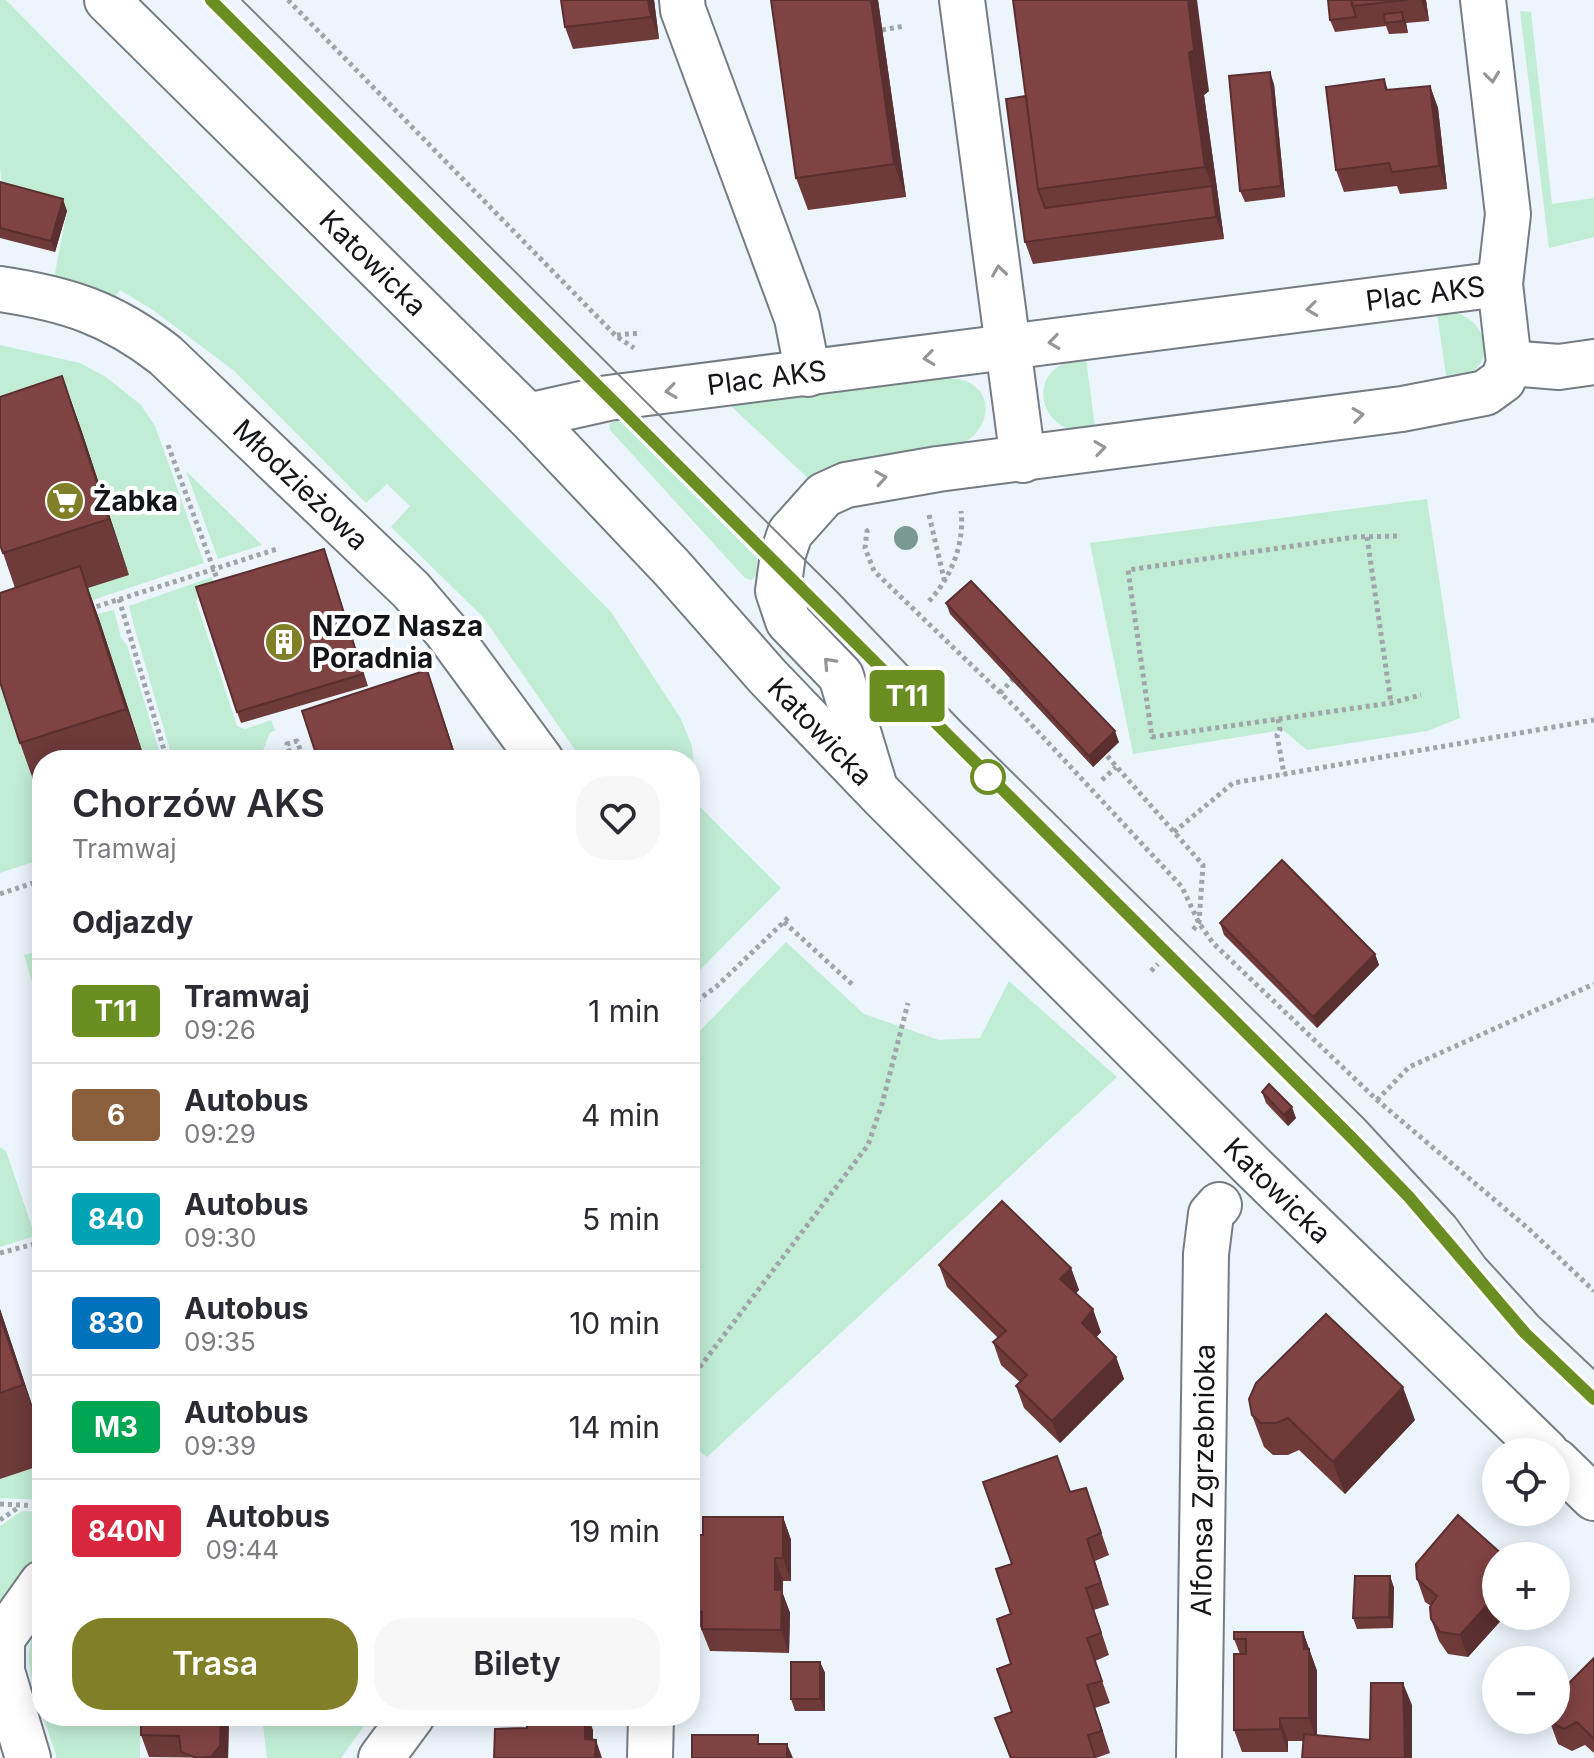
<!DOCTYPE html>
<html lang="pl">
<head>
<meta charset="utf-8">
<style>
  body { margin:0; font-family:Inter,sans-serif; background:#f7f7f7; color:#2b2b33; height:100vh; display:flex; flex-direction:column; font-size:30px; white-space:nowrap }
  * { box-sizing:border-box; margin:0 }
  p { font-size:26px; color:#7c7c81 }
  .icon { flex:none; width:44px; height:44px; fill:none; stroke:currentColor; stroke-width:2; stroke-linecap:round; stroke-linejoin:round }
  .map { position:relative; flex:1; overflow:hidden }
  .side { position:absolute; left:32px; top:750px; width:668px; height:976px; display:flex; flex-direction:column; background:#fff; border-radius:32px; box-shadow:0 4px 20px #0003 }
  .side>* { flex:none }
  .badge { padding:0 16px; border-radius:6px; font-size:28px; line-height:52px }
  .tools { position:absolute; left:1482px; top:1438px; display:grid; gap:16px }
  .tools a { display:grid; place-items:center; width:88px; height:88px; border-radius:50%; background:#fff; box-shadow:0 4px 20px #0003; font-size:40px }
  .map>.badge { position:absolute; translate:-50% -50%; box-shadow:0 0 0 4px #fff }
  h2 { padding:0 40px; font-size:30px; line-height:72px }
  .round { display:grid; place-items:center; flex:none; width:84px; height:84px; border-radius:32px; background:#f7f7f7 }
  .head { display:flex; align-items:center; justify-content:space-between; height:136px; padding:0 40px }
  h1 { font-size:38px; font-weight:600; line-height:60px }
  .primary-button { display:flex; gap:16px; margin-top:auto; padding:16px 40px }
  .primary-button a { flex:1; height:92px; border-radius:32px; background:#817f27; color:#fff; font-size:32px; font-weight:600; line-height:92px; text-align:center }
  .primary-button a+a { background:#f7f7f7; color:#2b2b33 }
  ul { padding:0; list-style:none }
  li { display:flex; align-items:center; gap:24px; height:104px; padding:0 40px; border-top:2px solid #e1e1e2 }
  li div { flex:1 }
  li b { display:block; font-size:30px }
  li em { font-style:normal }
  li .badge { min-width:88px; font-weight:700; text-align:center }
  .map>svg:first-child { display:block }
  .green { fill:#c1edd5 }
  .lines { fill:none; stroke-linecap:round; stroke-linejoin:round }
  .minor-casing { stroke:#757c83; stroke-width:48 }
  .path { stroke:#9fa5ab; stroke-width:5; stroke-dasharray:4 4; stroke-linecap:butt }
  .minor { stroke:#fff; stroke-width:44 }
  .tram { stroke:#7d8287; stroke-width:2 }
  .tree { fill:#7a9a91 }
  .wall { fill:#6e3a3a }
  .shaded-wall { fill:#5a2f30 }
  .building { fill:#804344; stroke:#5a2f30; stroke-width:2 }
  .oneway { stroke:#959697 }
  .line-casing { stroke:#fff; stroke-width:18 }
  .line { stroke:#6b8e23; stroke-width:12 }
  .stop-dot { fill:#fff; stroke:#6b8e23; stroke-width:4 }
  .labels { text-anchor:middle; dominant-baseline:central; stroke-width:8; stroke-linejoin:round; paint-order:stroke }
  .street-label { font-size:28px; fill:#131518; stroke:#fff }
  .poi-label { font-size:28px; font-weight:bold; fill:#131518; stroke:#fff; text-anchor:start }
</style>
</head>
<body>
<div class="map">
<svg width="1594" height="1758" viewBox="0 0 1594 1758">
  <rect width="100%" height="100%" fill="#ecf4fc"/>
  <path class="green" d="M 0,0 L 6,0 L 611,612 L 681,719 L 692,746 L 698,805 L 781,888 L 699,971 L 690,970 L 690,760 L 582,760 L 483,617 L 391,527 L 410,506 L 387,484 L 366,503 L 233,370 L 153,310 L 120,290 L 116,296 L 54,278 L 67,211 L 3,194 L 0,167 Z
    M 1520,11 L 1531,12 L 1552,204 L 1594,198 L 1594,237 L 1549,248 Z
    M 1451,312 C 1478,315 1496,347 1476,369 C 1469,377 1457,379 1447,382 L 1437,313 Z
    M 0,345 L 80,363 L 106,377 L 141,405 L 155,426 L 204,563 L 87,602 L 0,459 Z
    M 1086,359 L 1095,427 C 1087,429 1078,431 1070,429 C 1040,421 1033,379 1061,365 C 1069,361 1078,360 1086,359 Z
    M 949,378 C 955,379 962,379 968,382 C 999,397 985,438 957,445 L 848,461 L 810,480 L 730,405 Z
    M 619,420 L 757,558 L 756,575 L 752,580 L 745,578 L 610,430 L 609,424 Z
    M 186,471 L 262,545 L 218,559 Z
    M 1427,499 L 1460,718 L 1427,731 L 1307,750 L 1283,730 L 1133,754 L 1090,543 Z
    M 212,577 L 215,589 L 199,594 L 196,601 L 237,726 L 245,729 L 271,720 L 275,730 L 270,733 L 259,760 L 173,760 L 134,626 L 129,606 Z
    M 114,610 L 121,638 L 127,645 L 162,760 L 145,760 L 97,614 Z
    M 0,675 L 42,798 L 42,859 L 0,873 Z
    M 786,942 L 864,1014 L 939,1040 L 980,1038 L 1009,981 L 1117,1077 L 707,1457 L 690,1445 L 690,1041 Z
    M 35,952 L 42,961 L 42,1016 L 24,955 Z
    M 0,1147 L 6,1151 L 35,1236 L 0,1247 Z
    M 42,1465 L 42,1500 L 0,1498 L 0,1479 Z
    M 22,1511 L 42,1512 L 42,1556 L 0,1602 L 0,1526 Z
    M 42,1612 L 42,1712 C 28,1668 21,1656 42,1612 Z
    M 43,1716 L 140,1716 L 140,1758 L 57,1758 Z
    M 262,1716 L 371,1716 L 341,1758 L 267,1758 Z"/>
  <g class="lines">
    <g class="minor-casing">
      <g id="minor">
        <path id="s1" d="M 107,0 L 528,416 L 672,568 L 767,676 L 882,796 L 1254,1168 L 1546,1452"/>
        <path d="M 682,0 L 683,10 L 797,318 L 808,374"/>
        <path d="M 962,0 L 1023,460"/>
        <path id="s2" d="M 0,289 C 67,299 111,313 165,355 L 411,590 L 446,631 L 541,760"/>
        <path d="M 1509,363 L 1559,367 L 1594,362"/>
        <path id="s3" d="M 528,416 L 608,398 L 1500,284"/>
        <path d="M 873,781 L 841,676 L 788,621 L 778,591 L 783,554 L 790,533 L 824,495 L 846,485 L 938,469 L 1402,409 L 1485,393 L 1503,380 L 1509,363 L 1500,284 L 1508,214 L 1483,0"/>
        <path d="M 1556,1461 L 1594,1498"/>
        <path d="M 28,1758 L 2,1671 L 2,1639 L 42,1583"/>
        <path d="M 381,1758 L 412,1716"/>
        <path d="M 650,1758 L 651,1716"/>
        <path id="s4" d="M 1199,1758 L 1206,1254 L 1211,1214 L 1219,1205"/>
      </g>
    </g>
    <path class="path" d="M 288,0 L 616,336 L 634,348
      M 882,30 L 904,26
      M 617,335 L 641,333
      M 168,445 L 219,584 L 223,582
      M 929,515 L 945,583
      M 869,530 L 867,531 L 865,548 L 874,571 L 1016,708 L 1182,887 L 1199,923 L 1213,943 L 1377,1100 L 1530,1230 L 1594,1291
      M 1397,536 L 1355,537 L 1128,570 L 1152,737 L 1391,703 L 1421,695
      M 1367,537 L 1391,703
      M 119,599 L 167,760
      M 929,601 C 951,578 965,543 961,511
      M 89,609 L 277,549
      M 1000,693 L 1015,677
      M 1278,719 L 1280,730 L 1277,735 L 1284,774
      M 1102,750 L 1203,865 L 1199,923 L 1192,931
      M 292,760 L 287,744 L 297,741 L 304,760
      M 1102,780 L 1116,767
      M 1174,832 L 1233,783 L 1594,720
      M 0,894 L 42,880
      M 784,922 L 854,986
      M 1151,971 L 1158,964
      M 690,1006 L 717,986 L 790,916
      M 1377,1100 L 1409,1067 L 1594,984
      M 0,1253 L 42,1242
      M 690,1380 L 868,1145 L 882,1104 L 908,1003
      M 0,1504 L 42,1506
      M 0,1520 L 19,1507"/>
    <use href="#minor" class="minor"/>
    <path class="tram" d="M 211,0 L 1352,1138 L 1409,1197 L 1525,1333 L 1594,1399
      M 242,0 L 838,593 L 961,722 L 1364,1119 L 1455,1217 L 1485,1258 L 1539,1317 L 1594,1369"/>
  </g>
  <circle class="tree" cx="906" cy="538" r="12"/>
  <path class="wall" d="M 561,0 L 654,0 L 659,39 L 573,49 L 565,27 Z
    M 771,0 L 878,0 L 906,197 L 808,210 L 796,178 Z
    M 1328,0 L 1426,0 L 1429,21 L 1406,23 L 1408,33 L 1389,34 L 1386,26 L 1335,32 L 1330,20 Z
    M 1384,79 L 1388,90 L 1430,86 L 1438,108 L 1447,189 L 1400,194 L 1397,186 L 1344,192 L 1336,170 Z
    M 1274,84 L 1285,197 L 1245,202 L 1240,191 Z
    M 1209,91 L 1204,95 L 1224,239 L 1033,264 L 1025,242 L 1006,99 Z
    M 0,182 L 67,211 L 55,252 L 0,238 Z
    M 62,376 L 82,432 L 129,575 L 88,588 L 100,622 L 145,760 L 42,760 L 42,798 L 40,799 L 20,743 L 15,588 L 3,553 Z
    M 324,549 L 368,686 L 241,723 L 237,712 Z
    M 946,603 L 1119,742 L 1093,767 L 950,614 Z
    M 1220,923 L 1375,954 L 1379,965 L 1317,1028 L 1224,935 Z
    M 1262,1092 L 1296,1118 L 1288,1126 L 1266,1103 Z
    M 939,1265 L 1071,1268 L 1079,1290 L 1076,1293 L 1101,1332 L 1096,1337 L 1116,1357 L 1124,1379 L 1060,1443 L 1024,1408 L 1016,1386 L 1020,1382 L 1001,1365 L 993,1342 L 998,1338 L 947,1287 Z
    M 0,1309 L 42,1435 L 42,1465 L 0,1479 Z
    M 1252,1415 L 1415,1420 L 1345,1494 L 1299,1450 L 1288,1455 L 1273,1455 L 1264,1447 Z
    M 1086,1488 L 1109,1555 L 1095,1561 L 1109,1605 L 1094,1610 L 1109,1655 L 1095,1661 L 1110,1703 L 1095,1708 L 1110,1753 L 1096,1758 L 1010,1758 L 995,1718 L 1012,1712 L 1012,1564 L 1070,1492 Z
    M 783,1517 L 791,1540 L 791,1581 L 783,1581 L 783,1594 L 790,1613 L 789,1653 L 710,1651 L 694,1611 L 703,1535 Z
    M 1390,1576 L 1394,1588 L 1393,1628 L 1357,1629 L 1353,1618 Z
    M 1417,1579 L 1496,1616 L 1505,1616 L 1468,1657 L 1448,1654 L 1439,1641 L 1431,1619 L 1431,1606 L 1425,1602 Z
    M 1303,1632 L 1317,1671 L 1317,1735 L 1370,1740 L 1412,1705 L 1412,1758 L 1304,1741 L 1288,1741 L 1288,1752 L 1242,1752 L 1234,1730 L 1240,1654 L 1234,1639 Z
    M 1594,1658 L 1594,1753 L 1585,1745 L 1572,1751 L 1558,1744 L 1550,1722 Z
    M 820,1662 L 825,1673 L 825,1711 L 795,1711 L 791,1699 Z
    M 141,1716 L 229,1716 L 228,1758 L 149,1757 L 141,1735 Z"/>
  <path class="shaded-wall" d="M 648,0 L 654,0 L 659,39 L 651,17 Z
    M 871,0 L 878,0 L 906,197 L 894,164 Z
    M 1188,0 L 1197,0 L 1209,91 L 1204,95 L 1224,239 L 1216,217 L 1212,186 L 1205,167 L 1189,53 Z
    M 1421,0 L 1426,0 L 1429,21 Z
    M 1402,12 L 1406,23 L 1408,33 L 1403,21 Z
    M 1270,72 L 1274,84 L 1285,197 L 1281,186 Z
    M 1430,86 L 1438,108 L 1447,189 L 1439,166 Z
    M 63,199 L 67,211 L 55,252 L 51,241 Z
    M 62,376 L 82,432 L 129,575 L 109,519 Z
    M 80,566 L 100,622 L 145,760 L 126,709 Z
    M 427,670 L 435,693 L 457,760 L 456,760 Z
    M 1115,731 L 1119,742 L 1093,767 L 1089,756 Z
    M 1375,954 L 1379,965 L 1317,1028 L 1313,1017 Z
    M 1292,1107 L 1296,1118 L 1288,1126 L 1284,1115 Z
    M 1071,1268 L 1079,1290 L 1068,1301 L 1060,1279 Z
    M 0,1309 L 42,1435 L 42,1437 L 0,1316 Z
    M 1093,1309 L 1101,1332 L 1090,1345 L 1082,1323 Z
    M 1116,1357 L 1124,1379 L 1060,1443 L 1052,1421 Z
    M 1403,1387 L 1415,1420 L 1345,1494 L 1333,1462 Z
    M 783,1517 L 791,1540 L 791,1581 L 783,1558 Z
    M 775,1558 L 783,1581 L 783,1594 L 790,1613 L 789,1653 L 781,1630 L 775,1590 Z
    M 1390,1576 L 1394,1588 L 1393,1628 L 1389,1617 Z
    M 1496,1595 L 1496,1616 L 1505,1616 L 1468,1657 L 1460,1635 Z
    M 1303,1632 L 1317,1671 L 1317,1741 L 1309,1718 Z
    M 820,1662 L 825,1673 L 825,1711 L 820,1699 Z
    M 1403,1683 L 1412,1705 L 1412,1758 L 1405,1758 Z
    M 1087,1685 L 1095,1708 L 1110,1753 L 1102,1731 Z
    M 221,1716 L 229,1716 L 228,1758 L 211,1758 Z
    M 585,1716 L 588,1716 L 593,1730 L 593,1758 L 585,1739 Z
    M 1280,1718 L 1288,1741 L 1288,1752 L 1280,1729 Z
    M 596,1740 L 602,1758 L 595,1758 Z
    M 787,1744 L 793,1758 L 787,1758 Z"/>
  <path class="building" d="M 561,0 L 648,0 L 651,17 L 565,27 Z
    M 771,0 L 871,0 L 894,164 L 796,178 Z
    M 1013,0 L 1188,0 L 1194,50 L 1189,53 L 1205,167 L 1038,189 Z
    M 1328,0 L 1351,0 L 1356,17 L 1330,20 Z
    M 1351,0 L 1407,0 L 1352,6 Z
    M 1402,12 L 1403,21 L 1385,23 L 1384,14 Z
    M 1270,72 L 1281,186 L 1240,191 L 1229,76 Z
    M 1384,79 L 1386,90 L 1430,86 L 1439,166 L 1392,172 L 1389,163 L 1336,170 L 1326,87 Z
    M 1026,96 L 1038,189 L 1045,208 L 1212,186 L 1216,217 L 1025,242 L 1006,99 Z
    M 0,182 L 63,199 L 51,241 L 0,228 Z
    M 62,376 L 109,519 L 3,553 L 0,545 L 0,397 Z
    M 324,549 L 363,674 L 237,712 L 196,587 Z
    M 80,566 L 126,709 L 20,743 L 0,682 L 0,593 Z
    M 971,581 L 1115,731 L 1089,756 L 946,603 Z
    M 427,670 L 456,760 L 318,760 L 302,711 Z
    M 1282,860 L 1375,954 L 1313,1017 L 1220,923 Z
    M 1269,1084 L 1292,1107 L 1284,1115 L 1262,1092 Z
    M 1002,1201 L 1071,1268 L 1060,1279 L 1093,1309 L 1082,1323 L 1116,1357 L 1052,1421 L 1016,1386 L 1027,1375 L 993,1342 L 1006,1331 L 939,1265 Z
    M 1326,1314 L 1403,1387 L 1333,1462 L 1288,1418 L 1276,1423 L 1261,1423 L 1252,1415 L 1249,1399 L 1256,1383 Z
    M 0,1316 L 23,1385 L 0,1393 Z
    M 1057,1456 L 1070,1492 L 1086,1488 L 1101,1533 L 1087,1539 L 1101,1583 L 1086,1588 L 1101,1633 L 1087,1638 L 1102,1681 L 1087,1685 L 1102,1731 L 1088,1735 L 1095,1758 L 1011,1758 L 995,1718 L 1012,1712 L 997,1669 L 1011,1664 L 997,1619 L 1011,1614 L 996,1569 L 1012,1564 L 983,1482 Z
    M 1458,1515 L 1504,1556 L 1496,1556 L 1496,1595 L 1460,1635 L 1440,1632 L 1431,1619 L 1430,1607 L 1437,1596 L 1417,1579 L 1416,1564 Z
    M 703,1517 L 783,1517 L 783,1558 L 775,1558 L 775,1590 L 782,1590 L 781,1630 L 702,1629 L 702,1612 L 694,1611 L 695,1535 L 703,1535 Z
    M 1355,1576 L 1390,1576 L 1389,1617 L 1353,1618 Z
    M 1234,1632 L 1303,1632 L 1304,1649 L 1309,1649 L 1309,1718 L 1280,1718 L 1280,1729 L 1234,1730 L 1234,1654 L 1246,1654 L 1246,1639 L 1234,1639 Z
    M 1594,1658 L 1594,1739 L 1577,1722 L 1564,1729 L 1550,1722 L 1550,1720 L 1556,1720 L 1556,1696 Z
    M 791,1662 L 820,1662 L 820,1699 L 791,1699 Z
    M 1371,1683 L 1403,1683 L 1405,1758 L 1302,1758 L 1304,1734 L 1370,1740 Z
    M 141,1716 L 221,1716 L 220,1746 L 211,1757 L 197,1758 L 181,1752 L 179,1736 L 141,1735 Z
    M 527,1716 L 585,1716 L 585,1739 L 596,1740 L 595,1758 L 494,1758 L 495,1729 L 527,1728 Z
    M 692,1735 L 758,1735 L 758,1744 L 787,1744 L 787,1758 L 692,1758 Z"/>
  <defs><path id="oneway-chevron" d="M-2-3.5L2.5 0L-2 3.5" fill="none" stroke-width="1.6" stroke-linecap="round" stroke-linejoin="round" transform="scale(2)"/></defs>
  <g class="oneway">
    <use href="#oneway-chevron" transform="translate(1492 77) rotate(83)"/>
    <use href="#oneway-chevron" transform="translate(999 271) rotate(-98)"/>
    <use href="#oneway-chevron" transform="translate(1312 309) rotate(173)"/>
    <use href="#oneway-chevron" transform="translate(1054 342) rotate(173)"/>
    <use href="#oneway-chevron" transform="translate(929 358) rotate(173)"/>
    <use href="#oneway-chevron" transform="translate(671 391) rotate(172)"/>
    <use href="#oneway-chevron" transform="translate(1358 415) rotate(-7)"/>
    <use href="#oneway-chevron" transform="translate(1100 448) rotate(-8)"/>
    <use href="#oneway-chevron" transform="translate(881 478) rotate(-9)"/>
    <use href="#oneway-chevron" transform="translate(829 663) rotate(-133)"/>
  </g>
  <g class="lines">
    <g class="line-casing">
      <path id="line" d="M 211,0 L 1352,1138 L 1409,1197 L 1525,1333 L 1594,1399"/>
    </g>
    <use href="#line" class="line"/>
  </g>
  <defs>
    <g id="supermarket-disc" transform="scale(2)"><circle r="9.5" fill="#817f27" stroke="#fff"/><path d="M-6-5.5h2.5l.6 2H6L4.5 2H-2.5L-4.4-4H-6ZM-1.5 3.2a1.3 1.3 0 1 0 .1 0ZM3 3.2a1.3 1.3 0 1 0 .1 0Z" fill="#fff"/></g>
    <g id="building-disc" transform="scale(2)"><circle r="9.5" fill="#817f27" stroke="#fff"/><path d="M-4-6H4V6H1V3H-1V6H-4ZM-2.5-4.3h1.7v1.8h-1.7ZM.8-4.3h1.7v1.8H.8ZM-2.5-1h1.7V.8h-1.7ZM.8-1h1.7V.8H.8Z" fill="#fff"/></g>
  </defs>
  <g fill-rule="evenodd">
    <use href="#supermarket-disc" x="65" y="501"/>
    <use href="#building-disc" x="284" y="642"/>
  </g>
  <circle class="stop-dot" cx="988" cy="777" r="16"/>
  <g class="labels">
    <g class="street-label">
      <text stroke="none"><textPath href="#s1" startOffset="374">Katowicka</textPath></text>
      <text stroke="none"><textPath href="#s3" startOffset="906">Plac AKS</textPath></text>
      <text stroke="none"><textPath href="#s3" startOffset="242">Plac AKS</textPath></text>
      <text stroke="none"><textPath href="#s2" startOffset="368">Młodzieżowa</textPath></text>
      <text stroke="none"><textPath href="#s1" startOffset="1022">Katowicka</textPath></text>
      <text stroke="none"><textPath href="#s1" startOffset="1670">Katowicka</textPath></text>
      <text stroke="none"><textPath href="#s4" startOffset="278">Alfonsa Zgrzebnioka</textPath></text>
    </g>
    <g class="poi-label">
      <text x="93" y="501">Żabka</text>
      <text x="312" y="626">NZOZ Nasza<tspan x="312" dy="32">Poradnia</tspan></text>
    </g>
  </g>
</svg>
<div class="tools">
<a><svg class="icon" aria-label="locate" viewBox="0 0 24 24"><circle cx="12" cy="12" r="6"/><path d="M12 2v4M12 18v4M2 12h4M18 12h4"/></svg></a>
<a>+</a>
<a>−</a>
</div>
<b class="badge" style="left:907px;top:696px;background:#6b8e23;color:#fff">T11</b>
<section class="side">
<div class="head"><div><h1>Chorzów AKS</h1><p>Tramwaj</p></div><a class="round"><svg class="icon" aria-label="heart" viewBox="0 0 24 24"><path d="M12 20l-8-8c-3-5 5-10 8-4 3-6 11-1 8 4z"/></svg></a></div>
<h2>Odjazdy</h2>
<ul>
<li><span class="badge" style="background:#6b8e23;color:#fff">T11</span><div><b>Tramwaj</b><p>09:26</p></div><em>1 min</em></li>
<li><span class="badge" style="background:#8b5e3c;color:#fff">6</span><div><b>Autobus</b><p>09:29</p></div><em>4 min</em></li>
<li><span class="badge" style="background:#00a3b4;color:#fff">840</span><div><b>Autobus</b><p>09:30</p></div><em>5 min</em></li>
<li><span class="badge" style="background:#0072bc;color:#fff">830</span><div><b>Autobus</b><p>09:35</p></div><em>10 min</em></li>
<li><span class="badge" style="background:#00a651;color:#fff">M3</span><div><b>Autobus</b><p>09:39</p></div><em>14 min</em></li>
<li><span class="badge" style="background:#d7263d;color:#fff">840N</span><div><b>Autobus</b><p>09:44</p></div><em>19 min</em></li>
</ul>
<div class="primary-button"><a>Trasa</a><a>Bilety</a></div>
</section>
</div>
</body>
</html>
